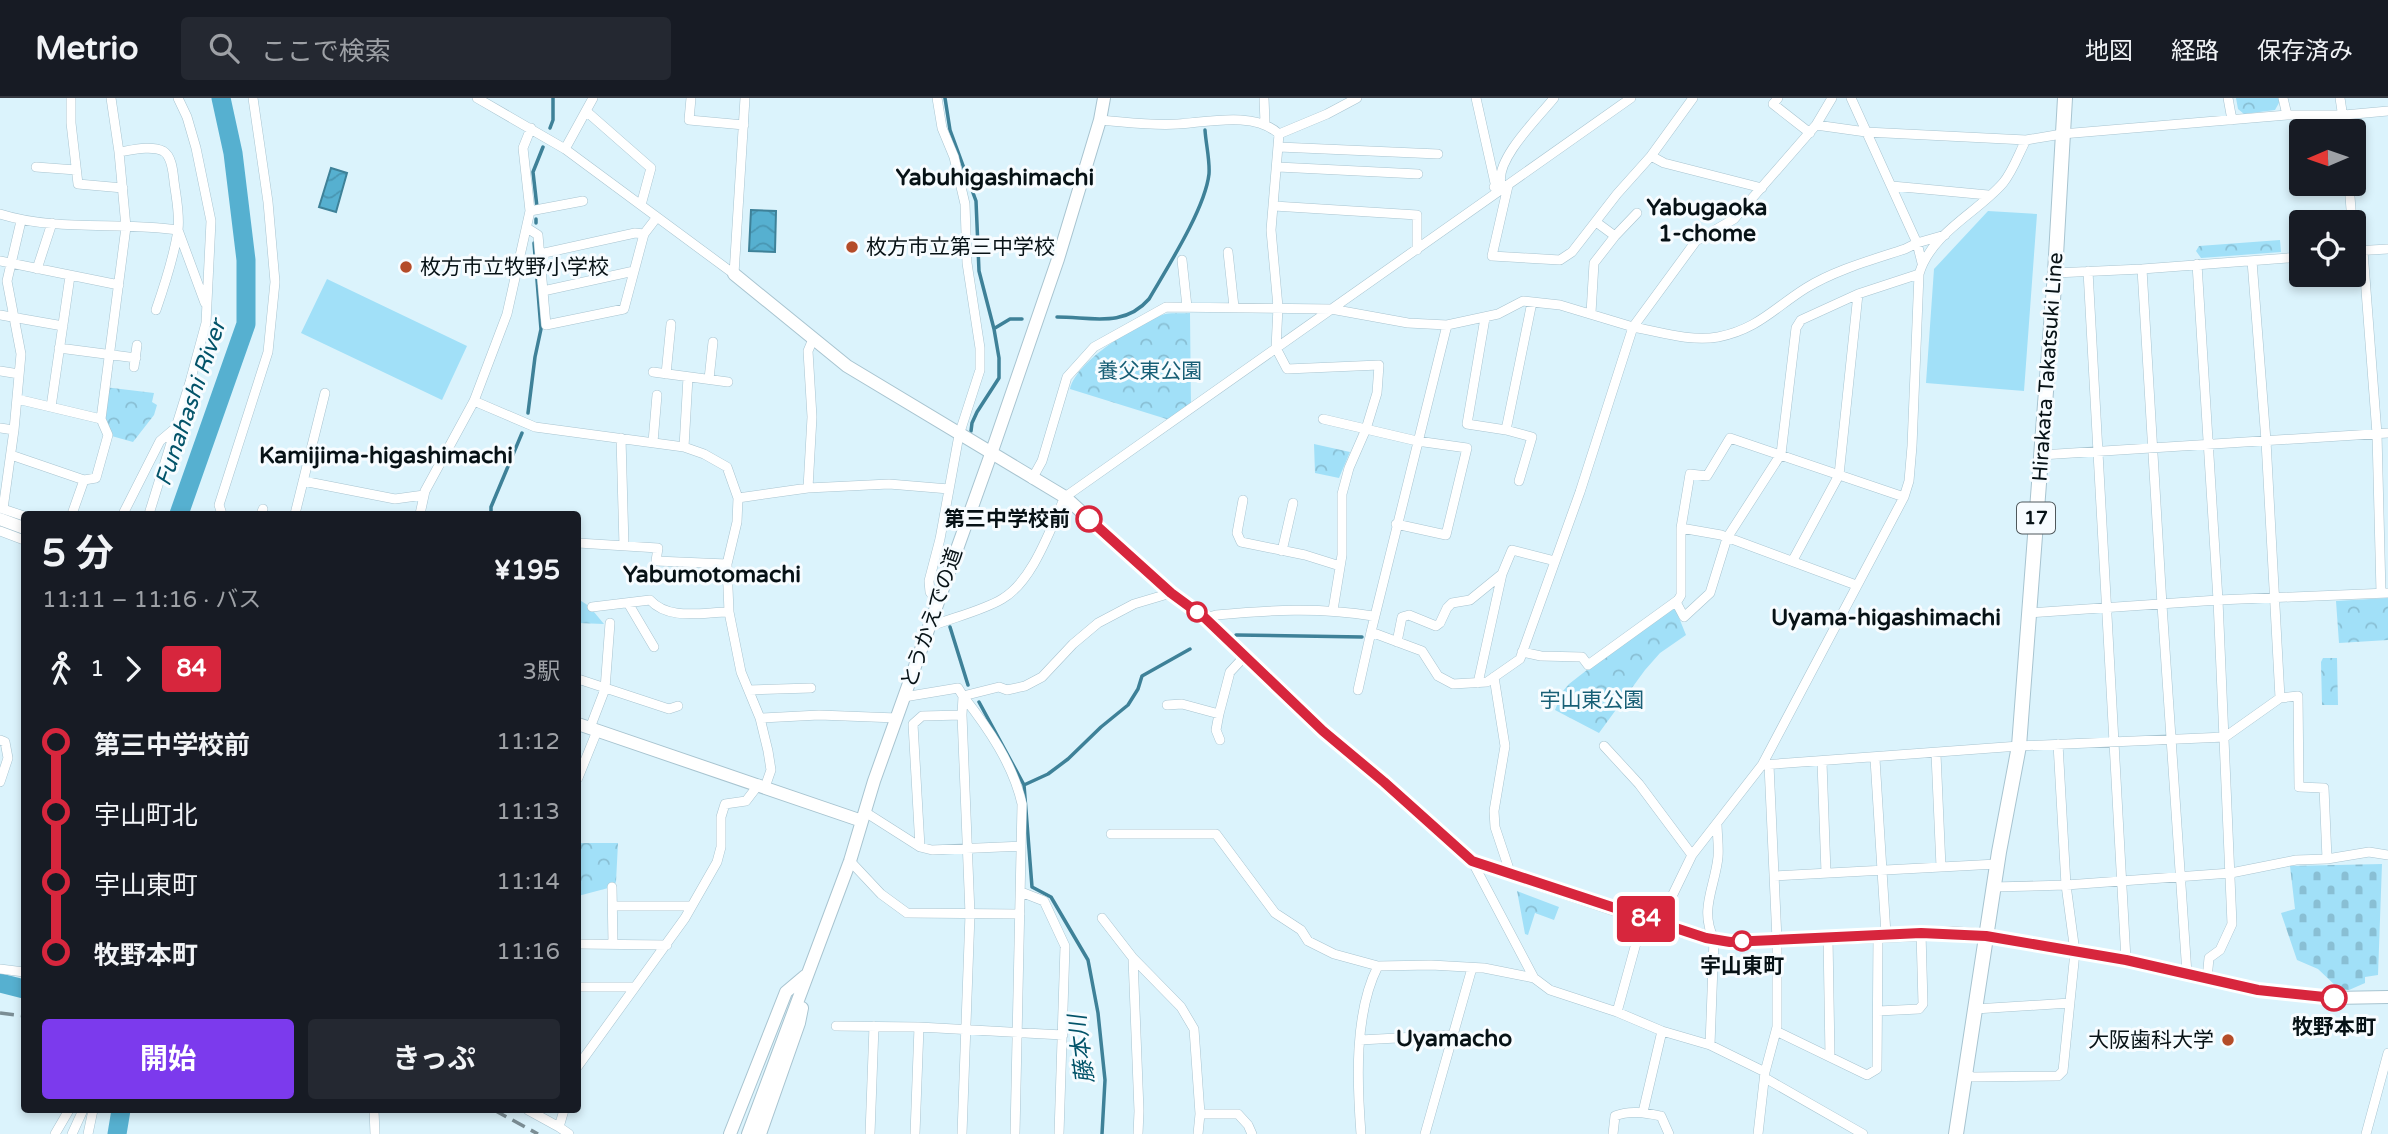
<!DOCTYPE html>
<html lang="ja">
<head>
<meta charset="utf-8">
<style>
  body { margin:0; font-family:"Varela Round","Noto Sans JP",sans-serif; background:#242831; color:#f1f3f6; height:100vh; display:flex; flex-direction:column; font-size:26px; white-space:nowrap }
  * { box-sizing:border-box; margin:0 }
  p { font-size:23px; color:#9ea1a6 }
  .icon { flex:none; width:38px; height:38px; fill:none; stroke:currentColor; stroke-width:2; stroke-linecap:round; stroke-linejoin:round }
  .map { position:relative; flex:1; overflow:hidden }
  .panel { position:absolute; left:21px; top:413px; width:560px; height:602px; display:flex; flex-direction:column; background:#171b24; border-radius:7px; box-shadow:0 4px 10px #0003 }
  .panel>* { flex:none }
  .badge { padding:0 14px; border-radius:5px; font-size:24px; line-height:46px }
  .needle { width:46px; rotate:268deg }
  .tools { position:absolute; left:2289px; top:21px; display:grid; gap:14px }
  .tools a { display:grid; place-items:center; width:77px; height:77px; border-radius:7px; background:#171b24; box-shadow:0 4px 10px #0003; font-size:35px }
  .map>.badge { position:absolute; translate:-50% -50%; box-shadow:0 0 0 4px #fff }
  .legs { display:flex; align-items:center; gap:10px; height:77px; padding:0 21px; font-size:23px }
  .legs p { margin-inline-start:auto }
  .overview { display:flex; align-items:center; justify-content:space-between; height:119px; padding:0 21px }
  h1 { font-size:38px; font-weight:700; line-height:52px }
  .primary-button { display:flex; gap:14px; margin-top:auto; padding:14px 21px }
  .primary-button a { flex:1; height:80px; border-radius:7px; background:#7c3aed; color:#fff; font-size:28px; font-weight:700; line-height:80px; text-align:center }
  .primary-button a+a { background:#242831; color:#f1f3f6 }
  ul { padding:0 21px; list-style:none }
  li { display:flex; align-items:center; gap:24px; height:70px; font-size:26px }
  li i { display:grid; place-items:center; width:10px; height:100%; margin:0 9px; background:currentColor }
  li i::after { content:''; width:18px; height:18px; margin:-9px; border:5px solid; border-radius:50%; background:#171b24 }
  li p { margin-inline-start:auto }
  li:first-child i { background:linear-gradient(#0000 50%,currentColor 0) }
  li:last-child i { background:linear-gradient(currentColor 50%,#0000 0) }
  header { display:flex; align-items:center; gap:42px; box-sizing:border-box; height:98px; padding:0 35px; background:#171b24; border-bottom:2px solid #363941 }
  header strong { font-size:33px }
  nav { display:flex; gap:38px; margin-inline-start:auto; font-size:24px }
  .search { width:490px; height:63px; background:#242831; display:flex; align-items:center; gap:18px; box-sizing:border-box; padding:0 24px; border-radius:7px; color:#9ea1a6; font-size:26px }
  .map>svg:first-child { display:block }
  .forest { fill:url(#forest-crowns) }
  .cemetery { fill:url(#cemetery-stones) }
  .pitch { fill:#a1e0f8 }
  .water { fill:url(#water-waves); stroke:#3e8198; stroke-width:2 }
  .lines { fill:none; stroke-linecap:round; stroke-linejoin:round }
  .stream { stroke:#3e8198; stroke-width:3.5 }
  .river { stroke:#56b0d0; stroke-width:19 }
  .street-casing { stroke:#a8c4d0; stroke-width:10 }
  .secondary-casing { stroke:#a8c4d0; stroke-width:14 }
  .primary-casing { stroke:#a8c4d0; stroke-width:16 }
  .street { stroke:#fff; stroke-width:9 }
  .secondary { stroke:#fff; stroke-width:12 }
  .primary { stroke:#fff; stroke-width:14 }
  .rail { stroke:#7b8d94; stroke-width:3.5; stroke-dasharray:14 7; stroke-linecap:butt }
  .line-1-casing { stroke:#fff; stroke-width:16 }
  .line-1 { stroke:#d7263d; stroke-width:10 }
  .poi-dot { fill:#b44c29; stroke:#f7fcff; stroke-width:2.5 }
  .stop-1-dot { fill:#fff; stroke:#d7263d; stroke-width:3.5 }
  .labels { text-anchor:middle; dominant-baseline:central; stroke-width:6; stroke-linejoin:round; paint-order:stroke }
  .shield { fill:#f7fcff; stroke:#4f585c; stroke-width:2 }
  .shield-label { font-size:19px; font-weight:bold; fill:#071216 }
  .poi-label { font-size:21px; fill:#071216; stroke:#f7fcff; text-anchor:start }
  .street-label { font-size:21px; fill:#071216; stroke:#f7fcff }
  .park-label { font-size:21px; fill:#185f76; stroke:#f7fcff }
  .stop-label { font-size:21px; font-weight:bold; fill:#071216; stroke:#f7fcff }
  .neighbourhood-label { font-size:23px; font-weight:bold; fill:#071216; stroke:#f7fcff }
  .water-label { font-size:23px; font-style:italic; fill:#025369; stroke:#f7fcff }
</style>
</head>
<body>
<header>
<strong>Metrio</strong>
<div class="search"><svg class="icon" aria-label="search" viewBox="0 0 24 24"><circle cx="10" cy="10" r="6"/><path d="M15 15l6 6"/></svg>ここで検索</div>
<nav><a>地図</a><a>経路</a><a>保存済み</a></nav>
</header>
<div class="map">
<svg width="2388" height="1036" viewBox="0 0 2388 1036">
  <defs>
    <pattern id="forest-crowns" width="20" height="18" patternUnits="userSpaceOnUse" patternTransform="scale(1.75)"><rect width="20" height="18" fill="#a1e0f8"/><path d="M2 6a3 3 0 1 1 6 0M12 15a3 3 0 1 1 6 0" fill="none" stroke="#89bfd4"/></pattern>
    <pattern id="cemetery-stones" width="16" height="16" patternUnits="userSpaceOnUse" patternTransform="scale(1.75)"><rect width="16" height="16" fill="#a1e0f8"/><path d="M2 7V4a2 2 0 0 1 4 0v3zM10 15v-3a2 2 0 0 1 4 0v3z" fill="#89bfd4"/></pattern>
    <pattern id="water-waves" width="16" height="10" patternUnits="userSpaceOnUse" patternTransform="scale(1.75)"><rect width="16" height="10" fill="#56b0d0"/><path d="M0 5q4-4 8 0t8 0" fill="none" stroke="#4996b2"/></pattern>
  </defs>
  <rect width="100%" height="100%" fill="#dbf3fc"/>
  <path class="forest" d="M 2236,0 L 2279,0 L 2280,3 L 2275,12 L 2244,16 L 2238,11 Z
    M 2280,142 L 2281,154 L 2201,160 L 2196,153 L 2199,148 Z
    M 1190,215 L 1191,310 L 1173,323 L 1070,291 C 1077,262 1135,228 1162,217 C 1170,214 1181,216 1190,215 Z
    M 104,289 L 154,295 L 152,304 L 157,307 L 154,317 L 133,344 L 108,337 L 101,321 Z
    M 1314,346 L 1350,354 L 1339,380 L 1315,375 Z
    M 2388,500 L 2388,542 L 2339,545 L 2336,503 Z
    M 578,501 L 589,508 L 604,526 L 578,525 Z
    M 1675,510 L 1686,537 L 1660,555 L 1645,572 L 1599,635 L 1555,612 L 1563,593 L 1569,586 L 1619,547 Z
    M 2323,560 L 2337,560 L 2338,607 L 2322,607 L 2321,564 Z
    M 578,745 L 618,745 L 616,784 L 612,789 L 578,798 Z
    M 1517,793 L 1559,809 L 1554,822 L 1535,815 L 1528,837 L 1525,836 Z"/>
  <path class="cemetery" d="M 2382,766 L 2378,877 L 2365,879 L 2365,885 L 2349,892 L 2339,891 L 2318,871 L 2297,862 L 2281,815 L 2295,811 L 2290,768 Z"/>
  <path class="pitch" d="M 1988,113 L 2037,116 L 2024,293 L 1926,285 L 1934,171 Z
    M 327,181 L 467,248 L 442,302 L 301,235 Z"/>
  <path class="water" d="M 331,70 L 347,75 L 336,114 L 319,109 Z
    M 751,112 L 776,113 L 775,154 L 749,153 Z"/>
  <g class="lines">
    <path class="stream" d="M 945,0 L 950,32 L 976,103 L 979,173 L 994,231 L 999,260 L 999,280 L 977,314 L 972,325 L 971,333
      M 550,30 L 553,22 L 553,0
      M 537,109 L 533,74 L 543,49
      M 536,125 L 536,121
      M 1057,219 C 1091,219 1124,230 1149,201 C 1167,170 1205,111 1209,76 C 1210,62 1206,47 1205,32
      M 995,230 L 1010,221 L 1022,221
      M 528,315 L 535,259 L 541,231 L 534,145
      M 491,416 L 491,409 L 522,335
      M 950,529 L 968,587
      M 1236,537 L 1362,539
      M 979,604 L 1024,687
      M 1102,1036 L 1105,982 L 1098,915 L 1088,862 L 1051,799 L 1032,789 L 1024,687 L 1048,676 L 1068,661 L 1101,629 L 1128,607 L 1138,591 L 1142,578 L 1190,551"/>
    <path class="river" d="M 179,416 L 246,226 L 246,162 L 233,55 L 221,0
      M 0,885 L 24,891
      M 117,1036 L 121,1012"/>
    <g class="street-casing">
      <path id="street" d="M 71,0 L 71,25 L 78,86 L 123,90
        M 477,0 L 565,51 L 734,176
        M 691,0 L 689,22 L 744,27
        M 937,0 L 942,30 L 954,59 L 965,106 L 967,165 L 980,250 L 980,272 L 959,337 L 940,441 L 929,483 L 930,494 L 938,505
        M 1264,0 L 1265,25
        M 1476,0 L 1497,94
        M 1693,0 L 1651,58 L 1664,65 L 1762,90
        M 1778,0 L 1773,6 L 1810,35
        M 1851,0 L 1917,145 L 1922,165
        M 2228,0 L 2232,22
        M 2283,0 L 2287,17
        M 2340,0 L 2345,33
        M 586,13 L 651,70 L 641,107
        M 1100,22 C 1126,24 1153,28 1178,26 C 1208,24 1255,13 1279,36 L 1271,132 L 1278,209 L 1276,250 L 1287,271 L 1379,267 L 1377,295 L 1366,331 L 1349,370 L 1342,396 L 1342,457 L 1333,512
        M 1816,27 L 1832,0
        M 1279,36 L 1327,16 L 1357,0
        M 1279,49 L 1438,56
        M 565,51 L 593,0
        M 119,54 C 132,52 151,47 163,53 C 172,58 173,74 174,83 C 176,99 180,116 178,132 C 174,159 165,186 156,212
        M 36,69 L 76,72
        M 1278,69 L 1418,76
        M 2349,86 L 2352,124
        M 1508,88 L 1492,158 L 1560,162 L 1572,154 L 1617,96 L 1651,58
        M 1892,88 L 1988,97
        M 1494,89 L 1501,86 C 1495,61 1539,19 1554,0
        M 1274,108 L 1417,117 L 1417,152
        M 530,113 L 583,103
        M 0,116 C 57,134 120,123 178,132 L 205,205
        M 527,130 L 538,137 L 546,227 L 624,211 L 644,136 L 657,119
        M 1615,138 L 1637,115
        M 2354,142 L 2355,153
        M 2354,153 L 2388,151
        M 2363,153 L 2377,336 L 2381,495
        M 1228,154 L 1234,209
        M 540,156 L 635,135 L 644,136
        M 1182,162 L 1187,209
        M 0,163 L 119,187
        M 2252,163 L 2266,343 L 2280,600
        M 2197,166 L 2218,502 L 2232,826 L 2220,852 L 2209,860 L 2207,881
        M 37,171 L 52,125
        M 2142,171 L 2162,507 L 2187,876
        M 2088,173 L 2126,862
        M 2055,175 L 2142,171 L 2301,159
        M 734,176 L 745,0
        M 543,193 L 634,173
        M 1591,215 L 1594,165 L 1615,138 L 1596,124
        M 0,217 L 63,228
        M 1485,220 L 1467,326 L 1506,332 L 1532,204
        M 1447,227 L 1371,534 L 1422,553 L 1438,578 L 1453,586 L 1487,584 L 1520,561 L 1580,394 L 1633,229 C 1660,234 1691,244 1718,239 C 1758,231 1774,210 1806,190 C 1835,172 1872,162 1905,151 L 1917,145 L 1945,137
        M 59,250 L 136,260
        M 134,269 L 137,247
        M 0,273 L 19,276
        M 653,274 L 728,284
        M 666,276 L 671,226
        M 709,281 L 713,244
        M 17,301 L 101,321
        M 474,303 L 535,329 L 684,349 L 704,356 L 727,369 L 738,400 L 737,424 L 727,466 L 729,514 L 741,574 L 760,620 L 768,653 L 771,672 L 765,689
        M 51,309 L 70,178
        M 1323,321 L 1417,343 L 1467,350 L 1446,437 L 1396,426
        M 0,330 L 14,332
        M 1506,332 L 1532,339 L 1519,383
        M 621,340 L 624,448
        M 653,344 L 657,297
        M 684,349 L 688,279
        M 11,357 L 84,382
        M 2041,357 L 2388,335
        M 1032,381 L 1042,363 L 1067,279 L 1094,249 L 1166,209 L 1331,211 L 1408,225 L 1447,227 L 1498,216 L 1523,203 L 1560,207 L 1633,229 L 1696,143 L 1734,121 L 1816,27 L 1866,34 L 2026,42 L 2062,36 L 2287,17 L 2344,17 L 2388,13
        M 303,383 L 395,401 L 424,397
        M 808,390 L 812,319 L 808,253 L 813,241
        M 738,400 L 808,390 L 889,386 L 949,391
        M 1243,402 L 1237,435 L 1241,444 L 1305,457 L 1340,468
        M 0,410 L 24,418
        M 3,411 L 14,332 L 21,256 L 7,183 L 21,123
        M 72,416 L 84,382 L 96,380 L 108,337 L 101,321 L 126,129 L 119,54 L 111,0
        M 123,416 L 160,343 L 173,332
        M 149,416 L 190,284 L 206,225 L 211,123 L 196,50 L 187,19 L 178,0
        M 222,416 L 219,407 L 268,254 L 275,184 L 268,104 L 253,0
        M 261,416 L 263,411
        M 295,416 L 325,295
        M 420,416 L 425,393 L 474,303 L 507,216 L 530,113 L 523,50 L 531,30
        M 1681,430 L 1721,437 L 1856,487
        M 0,433 L 24,442
        M 578,445 L 658,450 L 656,463 L 727,466
        M 1282,453 L 1293,405
        M 1793,462 L 1839,377 L 1858,196
        M 1676,504 L 1684,519 L 1710,495 L 1727,440 L 1781,356 L 1796,230 L 1801,222 L 1858,196 L 1919,176
        M 628,505 L 654,549
        M 592,509 L 650,502 C 669,523 703,514 729,514
        M 2030,515 L 2218,502 L 2388,495
        M 1205,520 L 1216,517 C 1270,512 1319,509 1373,518
        M 929,529 C 951,520 982,513 1002,501 C 1033,483 1050,431 1065,399 L 1631,0
        M 1397,544 L 1402,519 L 1409,517 L 1436,528 L 1440,525 L 1447,510 L 1452,505 L 1470,502 L 1502,476
        M 1522,554 L 1541,558 L 1582,559 L 1588,567 L 1678,502 L 1681,497 L 1681,430 L 1690,376 L 1707,378 L 1730,340 L 1904,399
        M 1494,579 L 1505,648 L 1494,713 L 1495,729 L 1511,777
        M 578,581 L 669,611 L 678,608
        M 1478,585 L 1502,476 L 1512,452 L 1555,463
        M 749,592 L 811,590
        M 1358,592 L 1371,534
        M 963,598 C 988,630 1013,666 1022,706 L 1015,1036
        M 904,599 L 958,590 L 963,598 L 999,589 L 1007,592 L 1025,588 L 1042,579 L 1073,546 L 1098,525 L 1134,506 L 1171,495
        M 1167,607 L 1182,606 L 1219,616 L 1230,574 L 1244,559
        M 1219,616 L 1216,632 L 1220,642
        M 760,620 L 819,617 L 897,620
        M 590,630 L 605,591 L 610,525
        M 0,642 L 5,644 L 8,660 L 0,684
        M 1604,648 L 1639,686 L 1692,757
        M 1936,656 L 1941,769
        M 1875,661 L 1886,836
        M 1822,664 L 1826,775
        M 1762,667 L 2019,648 L 2225,639 L 2280,600 L 2298,598 L 2299,689 L 2324,690 L 2327,761
        M 578,680 L 597,633
        M 865,714 L 920,749 L 932,752 L 1021,748
        M 1111,736 L 1216,736 L 1275,815 L 1301,832 L 1308,843 L 1334,856 L 1378,868
        M 920,749 L 913,626 L 922,618 L 962,617
        M 850,763 L 881,796 L 907,815 L 1020,816
        M 1472,763 L 1534,880 L 1550,892 L 1617,914 L 1662,933 L 1710,947 L 1765,974
        M 1774,778 L 1997,766
        M 612,789 L 613,846
        M 1993,789 L 2066,787 L 2231,775 L 2296,762 L 2327,761 L 2369,754 L 2388,757
        M 1021,794 L 1044,803 L 1065,848 L 1059,1036
        M 613,808 L 690,808
        M 1102,820 L 1133,860 L 1181,909 L 1194,931 L 1200,1016 L 1198,1036
        M 1659,825 L 1692,757 L 1762,667 L 1904,399 L 1909,383 L 1912,348 L 1919,176 C 1931,135 1977,115 2003,85 C 2013,73 2019,55 2026,42
        M 1828,839 L 1830,959
        M 578,846 L 667,847
        M 1133,860 L 1139,1013 L 1138,1036
        M 0,871 L 24,874
        M 578,889 L 634,889
        M 1975,911 L 2070,905
        M 1878,913 L 1919,911 L 1923,906 L 1921,835
        M 1617,914 L 1643,820
        M 836,928 L 919,929 L 1063,937
        M 1776,933 L 1867,977 L 1877,971 L 1878,837
        M 1360,942 L 1453,937
        M 1710,947 L 1714,841 C 1699,812 1715,789 1718,759 C 1719,748 1717,736 1717,725
        M 578,968 L 685,820 L 717,764 L 721,749 L 721,719 L 725,706 L 746,703 L 759,686
        M 1965,976 L 1973,979 L 2058,978 L 2063,973 L 2075,854 L 2066,787 L 2058,646
        M 1765,980 L 1863,1036
        M 374,1012 L 375,1036
        M 528,1012 L 559,1029
        M 564,1012 L 559,1029 L 569,1036
        M 1643,1014 L 1662,933
        M 1200,1016 L 1238,1016 L 1248,1027 L 1252,1036
        M 55,1036 L 69,1012
        M 72,1036 L 83,1012
        M 88,1036 L 93,1012
        M 870,1036 L 874,928
        M 915,1036 L 919,929
        M 962,1036 L 970,816 L 962,617 L 963,598
        M 1361,1036 C 1357,984 1354,915 1378,868 L 1431,867 L 1484,870 L 1534,880
        M 1425,1036 L 1472,870
        M 1613,1036 L 1615,1018 C 1630,1012 1645,1015 1661,1018 L 1669,1036
        M 1758,1036 L 1765,974 L 1777,929 L 1777,842 L 1769,667
        M 2366,1036 L 2388,955"/>
    </g>
    <g class="secondary-casing">
      <path id="secondary" d="M 734,176 L 847,268 L 1065,399 L 1171,495 L 1205,520 L 1323,633 L 1384,684 L 1472,763 L 1677,832 L 1730,844 L 1952,835 L 1986,838 L 2126,862 L 2258,892 L 2334,900 L 2388,899
        M 0,421 L 24,430
        M 578,626 L 862,723
        M 730,1036 L 786,894 L 805,878
        M 748,1036 L 850,763 L 874,683 L 991,356 L 1058,161 L 1100,22 L 1104,0
        M 760,1036 L 799,925 L 802,910"/>
    </g>
    <g class="primary-casing">
      <path id="primary" d="M 1956,1036 L 1999,754 L 2019,648 L 2055,175 L 2065,0"/>
    </g>
    <use href="#street" class="street"/>
    <use href="#secondary" class="secondary"/>
    <use href="#primary" class="primary"/>
    <path class="rail" d="M 0,915 L 24,918
      M 494,1012 L 538,1036"/>
  </g>
  <g class="lines">
    <g class="line-1-casing">
      <path id="line-1" d="M 1089,421 L 1171,495 L 1205,520 L 1323,633 L 1384,684 L 1472,763 L 1706,840 L 1730,844 L 1921,835 L 1986,838 L 2126,862 L 2258,892 L 2334,900"/>
    </g>
    <use href="#line-1" class="line-1"/>
  </g>
  <g class="poi-dot">
    <circle cx="852" cy="149" r="7"/>
    <circle cx="406" cy="169" r="7"/>
    <circle cx="2228" cy="942" r="7"/>
  </g>
  <g class="stop-1-dot">
    <circle cx="1089" cy="421" r="12"/>
    <circle cx="1197" cy="514" r="9"/>
    <circle cx="1742" cy="843" r="9"/>
    <circle cx="2334" cy="900" r="12"/>
  </g>
  <g class="labels">
    <rect class="shield" x="2017" y="404.5" width="38" height="31" rx="5"/>
    <g class="shield-label">
      <text x="2036" y="420">17</text>
    </g>
    <g class="poi-label">
      <text x="866" y="149">枚方市立第三中学校</text>
      <text x="420" y="169">枚方市立牧野小学校</text>
      <text x="2214" y="942" text-anchor="end">大阪歯科大学</text>
    </g>
    <g class="street-label">
      <text transform="translate(2048 269) rotate(-86)">Hirakata Takatsuki Line</text>
      <text transform="translate(932 520) rotate(-71)">とうかえでの道</text>
    </g>
    <g class="park-label">
      <text x="1150" y="273">養父東公園</text>
      <text x="1592" y="602">宇山東公園</text>
    </g>
    <g class="stop-label">
      <text x="1070" y="421" text-anchor="end">第三中学校前</text>
      <text x="1742" y="868">宇山東町</text>
      <text x="2334" y="929">牧野本町</text>
    </g>
    <g class="neighbourhood-label">
      <text x="995" y="80">Yabuhigashimachi</text>
      <text x="1707" y="110">Yabugaoka<tspan x="1707" dy="26">1-chome</tspan></text>
      <text x="386" y="358">Kamijima-higashimachi</text>
      <text x="712" y="477">Yabumotomachi</text>
      <text x="1886" y="520">Uyama-higashimachi</text>
      <text x="1454" y="941">Uyamacho</text>
    </g>
    <g class="water-label">
      <text transform="translate(191 305) rotate(-71)">Funahashi River</text>
      <text transform="translate(1082 951) rotate(-97)">藤本川</text>
    </g>
  </g>
</svg>
<div class="tools">
<a><svg class="needle" viewBox="-14 -14 28 28"><path d="M0-13l5 13h-10z" fill="#e53935"/><path d="M0 13l5-13h-10z" fill="#9ea1a6"/></svg></a>
<a><svg class="icon" aria-label="locate" viewBox="0 0 24 24"><circle cx="12" cy="12" r="6"/><path d="M12 2v4M12 18v4M2 12h4M18 12h4"/></svg></a>
</div>
<b class="badge" style="left:1646px;top:821px;background:#d7263d;color:#fff">84</b>
<section class="panel">
<div class="overview"><div><h1>5 分</h1><p>11:11 – 11:16 · バス</p></div><b>¥195</b></div>
<div class="legs"><svg class="icon" aria-label="walk" viewBox="0 0 24 24"><circle cx="13" cy="4" r="2"/><path d="M13 8l-2 6 4 7M11 14l-3 7M7 12l3-4h3l4 4"/></svg>1<svg class="icon" aria-label="forward" viewBox="0 0 24 24"><path d="M9 5l7 7-7 7"/></svg><b class="badge" style="background:#d7263d;color:#fff">84</b><p>3駅</p></div>
<ul>
<li><i style="color:#d7263d"></i><b>第三中学校前</b><p>11:12</p></li>
<li><i style="color:#d7263d"></i><span>宇山町北</span><p>11:13</p></li>
<li><i style="color:#d7263d"></i><span>宇山東町</span><p>11:14</p></li>
<li><i style="color:#d7263d"></i><b>牧野本町</b><p>11:16</p></li>
</ul>
<div class="primary-button"><a>開始</a><a>きっぷ</a></div>
</section>
</div>
</body>
</html>
